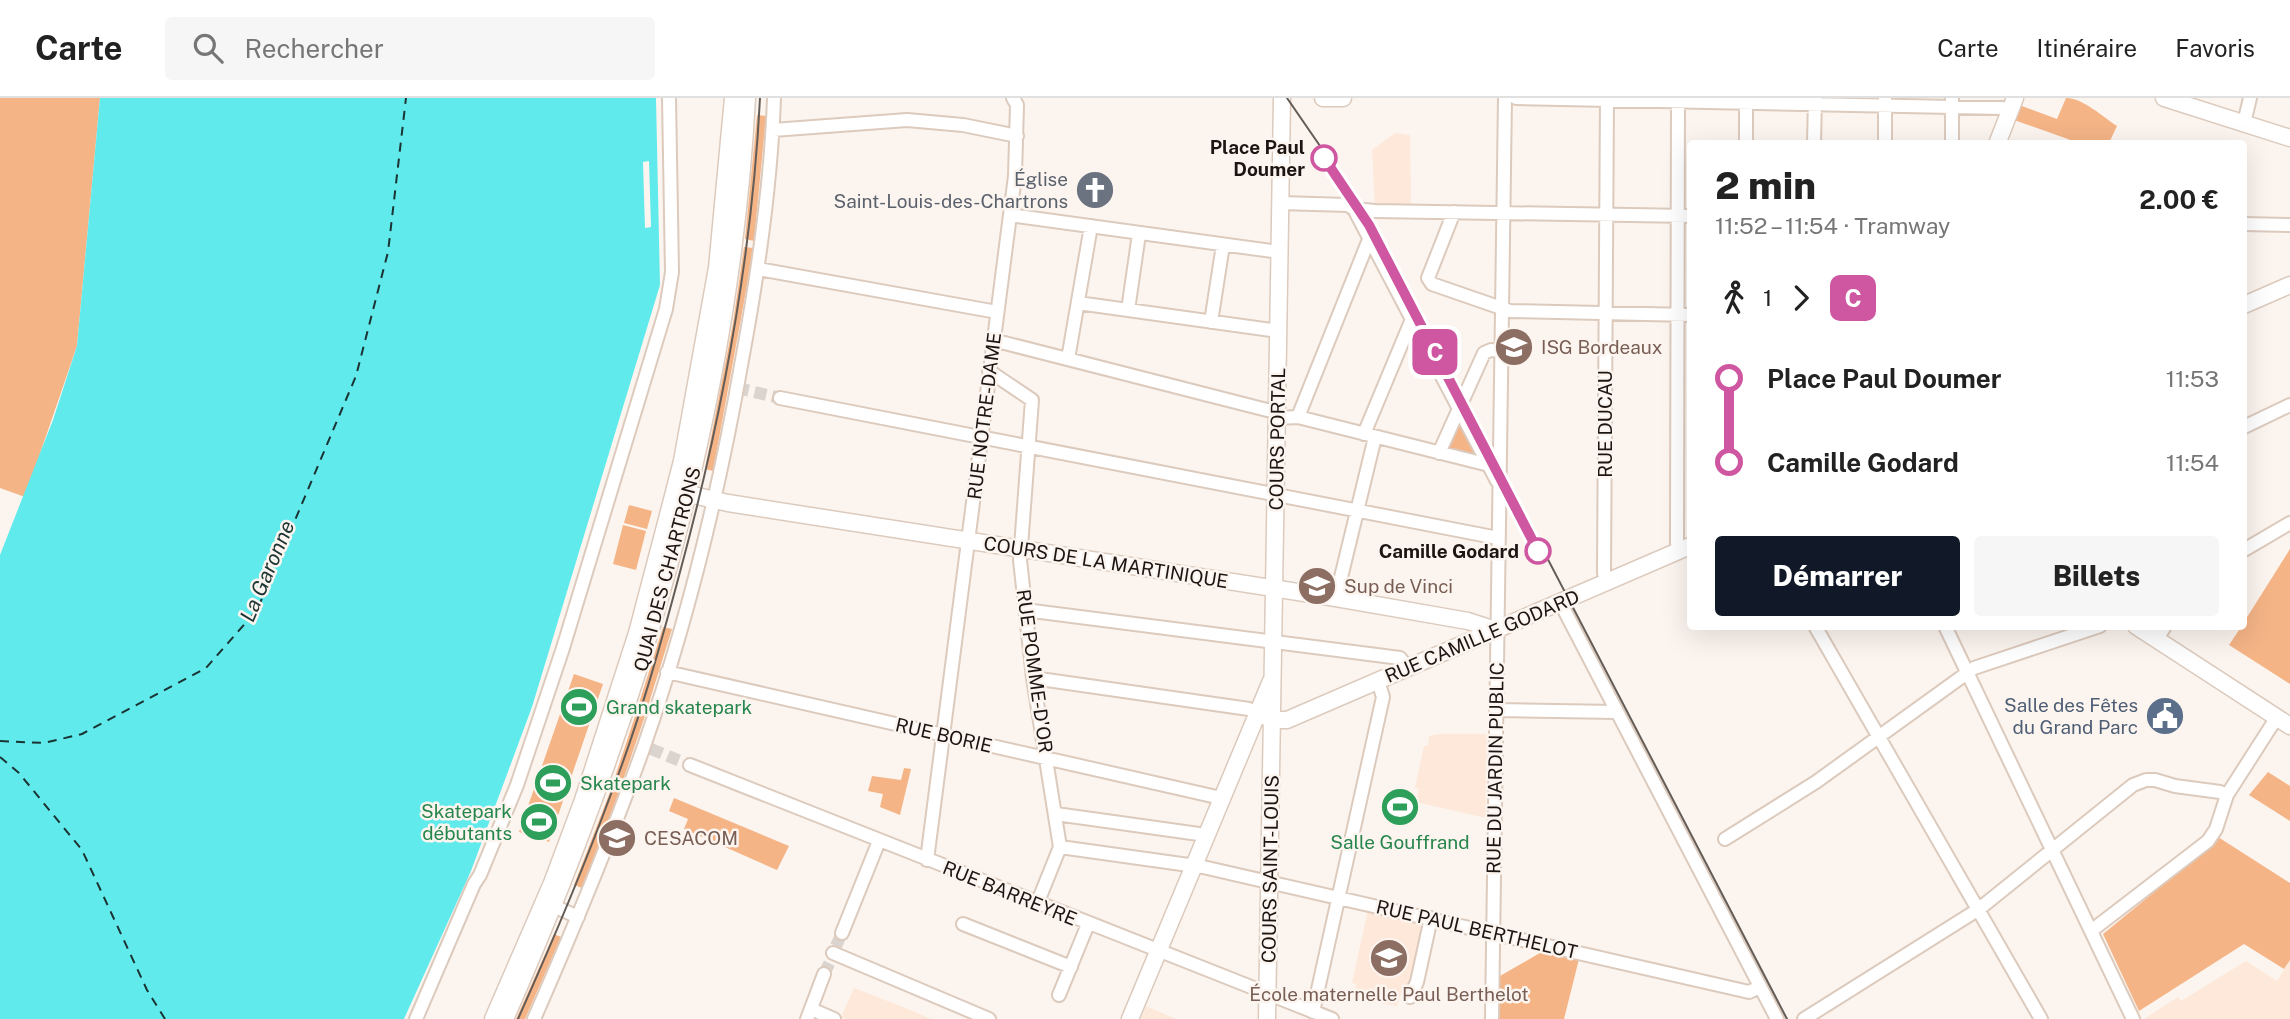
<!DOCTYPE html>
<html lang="fr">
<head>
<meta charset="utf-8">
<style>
  body { margin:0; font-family:"Public Sans",sans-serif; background:#f6f6f6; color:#222; height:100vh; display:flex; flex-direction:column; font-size:26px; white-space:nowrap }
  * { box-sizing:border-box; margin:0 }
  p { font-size:23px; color:#767676 }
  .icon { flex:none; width:38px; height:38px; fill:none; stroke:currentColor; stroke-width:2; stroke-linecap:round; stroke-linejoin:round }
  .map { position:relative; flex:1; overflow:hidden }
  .panel { position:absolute; left:1687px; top:42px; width:560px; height:490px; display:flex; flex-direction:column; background:#fff; border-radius:7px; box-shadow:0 7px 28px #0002 }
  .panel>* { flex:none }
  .badge { padding:0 14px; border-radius:10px; font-size:24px; line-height:46px }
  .map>.badge { position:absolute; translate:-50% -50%; box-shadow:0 0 0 4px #fff }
  .legs { display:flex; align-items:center; gap:10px; height:77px; padding:0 28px; font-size:23px }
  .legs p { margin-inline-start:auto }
  .head { display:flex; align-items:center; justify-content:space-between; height:119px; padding:0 28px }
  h1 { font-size:38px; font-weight:800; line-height:52px }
  .cta { display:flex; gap:14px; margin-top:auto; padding:14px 28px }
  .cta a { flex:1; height:80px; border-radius:7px; background:#111827; color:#fff; font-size:28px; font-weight:800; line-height:80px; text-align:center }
  .cta a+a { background:#f6f6f6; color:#222 }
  ul { padding:0 28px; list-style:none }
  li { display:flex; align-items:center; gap:24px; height:84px; font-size:26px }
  li i { display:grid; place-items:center; width:10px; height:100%; margin:0 9px; background:currentColor }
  li i::after { content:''; width:18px; height:18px; margin:-9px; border:5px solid; border-radius:50%; background:#fff }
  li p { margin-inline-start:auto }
  li:first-child i { background:linear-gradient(#0000 50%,currentColor 0) }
  li:last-child i { background:linear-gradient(currentColor 50%,#0000 0) }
  header { display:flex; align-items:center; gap:42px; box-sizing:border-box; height:98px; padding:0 35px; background:#fff; border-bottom:2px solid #e0e0e0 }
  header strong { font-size:33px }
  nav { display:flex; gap:38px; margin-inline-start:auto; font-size:24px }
  .search { width:490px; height:63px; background:#f6f6f6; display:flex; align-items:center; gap:18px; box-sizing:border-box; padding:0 24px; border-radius:7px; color:#767676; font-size:26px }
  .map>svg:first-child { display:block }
  .education { fill:#fde8d9 }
  .green { fill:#f4b486 }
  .water { fill:#61eaec }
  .pier { fill:#fcf5ef }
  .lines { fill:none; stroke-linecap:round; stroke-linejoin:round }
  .ferry { stroke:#1b3333; stroke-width:2; stroke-dasharray:9 7; stroke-linecap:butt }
  .street-tunnel { stroke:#dad3ce; stroke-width:12; stroke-dasharray:12 6; stroke-linecap:butt }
  .street-casing { stroke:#dccabd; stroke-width:16 }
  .secondary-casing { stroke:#dccabd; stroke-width:19 }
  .street { stroke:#fff; stroke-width:12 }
  .secondary { stroke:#fff; stroke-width:16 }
  .tram { stroke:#635c57; stroke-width:2 }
  .line-1-casing { stroke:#fff; stroke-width:16 }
  .line-1 { stroke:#cf56a0; stroke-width:10 }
  .stop-1-dot { fill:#fff; stroke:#cf56a0; stroke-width:3.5 }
  .labels { text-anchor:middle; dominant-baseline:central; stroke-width:5; stroke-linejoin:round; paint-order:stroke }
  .stop-label { font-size:19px; font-weight:bold; fill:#1c1511; stroke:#fcf5ef; text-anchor:end }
  .worship-label { font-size:19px; fill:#5b616d; stroke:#fcf5ef; text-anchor:end }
  .education-label { font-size:19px; fill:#785e54; stroke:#fcf5ef; text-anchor:start }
  .street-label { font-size:19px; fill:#1c1511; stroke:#fcf5ef }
  .service-label { font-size:19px; fill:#4e5e75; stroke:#fcf5ef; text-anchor:end }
  .leisure-label { font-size:19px; fill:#27864d; stroke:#fcf5ef; text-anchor:start }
  .water-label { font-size:21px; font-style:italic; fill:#1b3333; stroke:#fcf5ef }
</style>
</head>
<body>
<header>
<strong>Carte</strong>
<div class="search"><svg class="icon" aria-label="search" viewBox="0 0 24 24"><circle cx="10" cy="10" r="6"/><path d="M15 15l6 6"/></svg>Rechercher</div>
<nav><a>Carte</a><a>Itinéraire</a><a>Favoris</a></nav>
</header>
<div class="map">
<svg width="2290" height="921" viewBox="0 0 2290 921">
  <rect width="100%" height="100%" fill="#fcf5ef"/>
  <path class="education" d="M 1395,35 L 1410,37 L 1411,108 L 1375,107 L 1372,52 Z
    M 1439,636 L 1487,636 L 1486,720 L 1416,704 L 1419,691 L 1415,690 L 1424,648 L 1428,648 L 1429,638 Z
    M 1368,812 L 1428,825 L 1411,888 L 1404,887 L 1397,908 L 1353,901 L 1356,886 L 1352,885 Z
    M 2290,862 L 2290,921 L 2144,921 L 2178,899 L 2181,903 L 2246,863 L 2277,883 Z
    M 854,890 L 908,911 L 931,921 L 846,921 L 841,919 Z
    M 1146,908 L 1176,921 L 1141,921 Z"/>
  <path class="green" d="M 0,0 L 100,0 L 77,248 L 25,399 L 0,390 Z
    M 2066,0 C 2083,0 2103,19 2117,28 L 2109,45 L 2079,45 L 2014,22 L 2019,7 L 2057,21 Z
    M 757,17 L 766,18 L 754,143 L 745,141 Z
    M 744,149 L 753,150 L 750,171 L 713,373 L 705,371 L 733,225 Z
    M 1458,316 L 1478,358 L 1443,352 Z
    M 629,407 L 652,413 L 647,431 L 624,425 Z
    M 623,427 L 646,433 L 636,472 L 613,466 Z
    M 2290,451 L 2290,586 L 2229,547 L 2241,529 L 2244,528 L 2244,524 Z
    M 663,529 L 672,531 L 648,608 L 639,605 Z
    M 574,576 L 603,586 L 549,744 L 519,734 Z
    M 637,612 L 646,615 L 618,697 L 582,790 L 574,787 L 610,694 Z
    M 904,670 L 911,671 L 900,717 L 880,709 L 883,696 L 868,693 L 872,678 L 901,682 Z
    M 2268,674 L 2290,688 L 2290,723 L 2249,697 Z
    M 674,700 L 789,748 L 777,772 L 684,731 L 688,721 L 669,713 Z
    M 2218,739 L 2290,785 L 2290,862 L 2284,871 L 2244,846 L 2139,913 L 2103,836 L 2208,750 Z
    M 554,836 L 561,839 L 525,921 L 516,921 Z
    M 1545,852 L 1579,861 L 1564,921 L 1499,921 L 1500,878 Z"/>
  <path class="water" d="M 100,0 L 656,0 L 660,187 L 532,609 L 471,773 L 404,921 L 0,921 L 0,457 L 53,322 L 77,248 Z"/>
  <path class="pier" d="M 649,63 L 651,129 L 645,130 L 643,64 Z"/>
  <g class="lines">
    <path class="ferry" d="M 0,643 L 44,645 L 82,636 L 206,570 L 257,512 L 356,278 L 388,154 L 406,0
      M 0,659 L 19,675 L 82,752 L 147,892 L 165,921"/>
    <path class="street-tunnel" d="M 737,290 L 780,300
      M 651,651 L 690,667
      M 836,848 L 842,835
      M 824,876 L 831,862"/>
    <g class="street-casing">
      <path id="street" d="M 1516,0 L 2002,10 L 2009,14
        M 1607,0 L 1604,475 L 1608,484
        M 1678,0 L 1677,445 L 1679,453
        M 2244,25 L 2250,0
        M 773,32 L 907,22 L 963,27 L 1017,38
        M 1746,46 L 1746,0
        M 1814,46 L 1815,0
        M 1885,46 L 1885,0
        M 1952,46 L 1952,0
        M 1280,105 L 1348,107 L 1354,111 L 1375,113 L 1690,118
        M 1354,111 L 1497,383
        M 1454,114 L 1428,180 L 1432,186 L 1510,213 L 1690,217
        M 1010,117 L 1279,154
        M 2244,126 L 2290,127
        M 758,171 L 997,214
        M 1078,205 L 1278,233
        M 1128,212 L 1139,136
        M 1211,224 L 1223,147
        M 993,242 L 1267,312 L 1277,312
        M 1068,261 L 1091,128
        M 989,273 L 1032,302 L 1020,462 L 1033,580 L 1060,749 L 1037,806
        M 780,300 L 1498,440
        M 1298,319 L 1370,139
        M 1277,320 L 1298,319 L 1489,367
        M 2244,329 L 2290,307
        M 1364,336 L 1412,221
        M 1439,355 L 1484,255 L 1491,252 L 1501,253
        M 2244,452 L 2290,425
        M 1336,500 L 1375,339
        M 1560,504 L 1777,921
        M 1025,512 L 1400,560 L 1408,570
        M 1815,528 L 2041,921
        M 1945,528 L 2133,921
        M 2157,541 L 2165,528
        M 667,574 L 1221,700
        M 1033,580 L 1249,611 L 1257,614
        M 1496,612 L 1616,614
        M 690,667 L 1332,921
        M 1056,716 L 1206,737
        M 1725,741 L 1816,684 L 1974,570 L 2100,528
        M 1060,749 L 1203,769 L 1749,894 L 1760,889
        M 927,762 L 1015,78 L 1017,7 L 1013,0
        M 547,805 L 578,819
        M 963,826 L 1071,869
        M 2091,833 L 2208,743 L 2216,731 L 2227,697 L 2277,619
        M 842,835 L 879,743
        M 833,855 L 989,921
        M 1059,897 L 1088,826
        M 1410,899 L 1417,884 L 1431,820
        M 811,911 L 834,921
        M 1313,914 L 1383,599 L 1378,583
        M 416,921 L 474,786 L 480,777 L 517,687 L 563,550 L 666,211 L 672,174 L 669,0
        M 534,921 C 573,832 610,743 643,651 C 687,525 719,394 742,262 C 758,176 771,88 774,0
        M 807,921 L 824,876
        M 1492,921 L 1505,0
        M 1804,921 L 1979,811 L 2133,687 L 2146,682 L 2155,682 L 2175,688 L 2220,694 L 2227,697"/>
    </g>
    <g class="secondary-casing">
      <path id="secondary" d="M 1323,0 L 1343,0
        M 2164,0 L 2290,40
        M 1997,46 L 2015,0
        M 2244,207 L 2290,187
        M 680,394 L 728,405 L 1336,500 L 1468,523 L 1496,532
        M 2136,528 L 2290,628
        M 1257,614 L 1272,622 L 1287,622 L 1690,448
        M 493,921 L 552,785 L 583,702 L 637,535 L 667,421 L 682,363 L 717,170 L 733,0
        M 505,921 C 634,629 730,321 747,0
        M 1130,921 L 1271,583
        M 1267,921 L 1282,0"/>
    </g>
    <use href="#street" class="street"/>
    <use href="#secondary" class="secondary"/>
    <path class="tram" d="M 1287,0 L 1373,125 L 1787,921
      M 518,921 C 551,847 583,772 611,696 C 639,624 660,549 680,474 C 722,319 752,160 760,0"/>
  </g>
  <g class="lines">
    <g class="line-1-casing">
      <path id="line-1" d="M 1324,60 L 1369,127 L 1538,453"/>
    </g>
    <use href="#line-1" class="line-1"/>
  </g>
  <defs>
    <g id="church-disc" transform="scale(2.0125)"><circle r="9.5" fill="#6b7280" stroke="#fcf5ef"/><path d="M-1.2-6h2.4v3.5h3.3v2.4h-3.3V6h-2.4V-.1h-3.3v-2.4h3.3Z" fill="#fff"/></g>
    <g id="university-disc" transform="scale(2.0125)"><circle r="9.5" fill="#8d6e63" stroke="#fcf5ef"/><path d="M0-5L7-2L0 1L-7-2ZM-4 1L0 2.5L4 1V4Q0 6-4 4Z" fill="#fff"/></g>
    <g id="stadium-disc" transform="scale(2.0125)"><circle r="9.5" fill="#2e9e5b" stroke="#fcf5ef"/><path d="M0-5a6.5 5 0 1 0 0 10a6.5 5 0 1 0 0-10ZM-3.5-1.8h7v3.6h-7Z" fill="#fff"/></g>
    <g id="civic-disc" transform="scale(2.0125)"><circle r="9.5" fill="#5c6f8a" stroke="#fcf5ef"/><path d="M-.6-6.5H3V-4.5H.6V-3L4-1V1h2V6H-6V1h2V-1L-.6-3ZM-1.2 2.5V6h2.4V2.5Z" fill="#fff"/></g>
    <g id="school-disc" transform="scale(2.0125)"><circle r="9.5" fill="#8d6e63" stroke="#fcf5ef"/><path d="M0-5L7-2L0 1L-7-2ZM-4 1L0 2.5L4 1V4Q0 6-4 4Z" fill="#fff"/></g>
  </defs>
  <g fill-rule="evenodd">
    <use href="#church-disc" x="1095" y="92"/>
    <use href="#university-disc" x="1514" y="249"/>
    <use href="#university-disc" x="1317" y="488"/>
    <use href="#stadium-disc" x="579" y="609"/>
    <use href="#civic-disc" x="2165" y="618"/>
    <use href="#stadium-disc" x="553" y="685"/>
    <use href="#stadium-disc" x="1400" y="709"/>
    <use href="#stadium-disc" x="539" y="724"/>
    <use href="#university-disc" x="617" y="740"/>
    <use href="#school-disc" x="1389" y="860"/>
  </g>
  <g class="stop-1-dot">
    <circle cx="1324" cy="60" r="12"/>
    <circle cx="1538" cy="453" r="12"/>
  </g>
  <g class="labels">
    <g class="stop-label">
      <text x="1305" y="49">Place Paul<tspan x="1305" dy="22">Doumer</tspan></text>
      <text x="1519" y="453">Camille Godard</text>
    </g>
    <g class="worship-label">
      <text x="1068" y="81">Église<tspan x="1068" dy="22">Saint-Louis-des-Chartrons</tspan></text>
    </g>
    <g class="education-label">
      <text x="1541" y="249">ISG Bordeaux</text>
      <text x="1344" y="488">Sup de Vinci</text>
      <text x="644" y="740">CESACOM</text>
      <text x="1389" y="896" text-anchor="middle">École maternelle Paul Berthelot</text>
    </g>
    <g class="street-label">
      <text transform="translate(984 318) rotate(-83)">RUE NOTRE-DAME</text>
      <text transform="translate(1605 326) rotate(-90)">RUE DUCAU</text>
      <text transform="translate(1277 341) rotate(-89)">COURS PORTAL</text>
      <text transform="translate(1106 464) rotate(9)">COURS DE LA MARTINIQUE</text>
      <text transform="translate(667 471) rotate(-75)">QUAI DES CHARTRONS</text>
      <text transform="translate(1482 538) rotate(-23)">RUE CAMILLE GODARD</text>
      <text transform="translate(1035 573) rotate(82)">RUE POMME-D'OR</text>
      <text transform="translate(944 637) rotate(13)">RUE BORIE</text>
      <text transform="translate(1495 670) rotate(-89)">RUE DU JARDIN PUBLIC</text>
      <text transform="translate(1270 771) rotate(-89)">COURS SAINT-LOUIS</text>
      <text transform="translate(1010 795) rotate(22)">RUE BARREYRE</text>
      <text transform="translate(1477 831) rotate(13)">RUE PAUL BERTHELOT</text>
    </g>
    <g class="service-label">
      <text x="2138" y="607">Salle des Fêtes<tspan x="2138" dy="22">du Grand Parc</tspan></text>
    </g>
    <g class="leisure-label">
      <text x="606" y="609">Grand skatepark</text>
      <text x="580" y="685">Skatepark</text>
      <text x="512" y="713" text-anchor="end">Skatepark<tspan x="512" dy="22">débutants</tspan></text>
      <text x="1400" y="744" text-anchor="middle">Salle Gouffrand</text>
    </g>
    <g class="water-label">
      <text transform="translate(267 473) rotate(-67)">La Garonne</text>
    </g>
  </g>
</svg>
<b class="badge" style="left:1435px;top:254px;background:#cf56a0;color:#fff">C</b>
<section class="panel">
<div class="head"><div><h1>2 min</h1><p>11:52 – 11:54 · Tramway</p></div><b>2.00 €</b></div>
<div class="legs"><svg class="icon" aria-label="walk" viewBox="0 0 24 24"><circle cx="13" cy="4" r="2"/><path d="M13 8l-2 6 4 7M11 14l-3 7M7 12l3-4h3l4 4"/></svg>1<svg class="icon" aria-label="forward" viewBox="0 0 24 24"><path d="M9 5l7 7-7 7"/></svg><b class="badge" style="background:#cf56a0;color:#fff">C</b></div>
<ul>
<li><i style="color:#cf56a0"></i><b>Place Paul Doumer</b><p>11:53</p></li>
<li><i style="color:#cf56a0"></i><b>Camille Godard</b><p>11:54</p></li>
</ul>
<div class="cta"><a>Démarrer</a><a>Billets</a></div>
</section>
</div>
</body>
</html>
